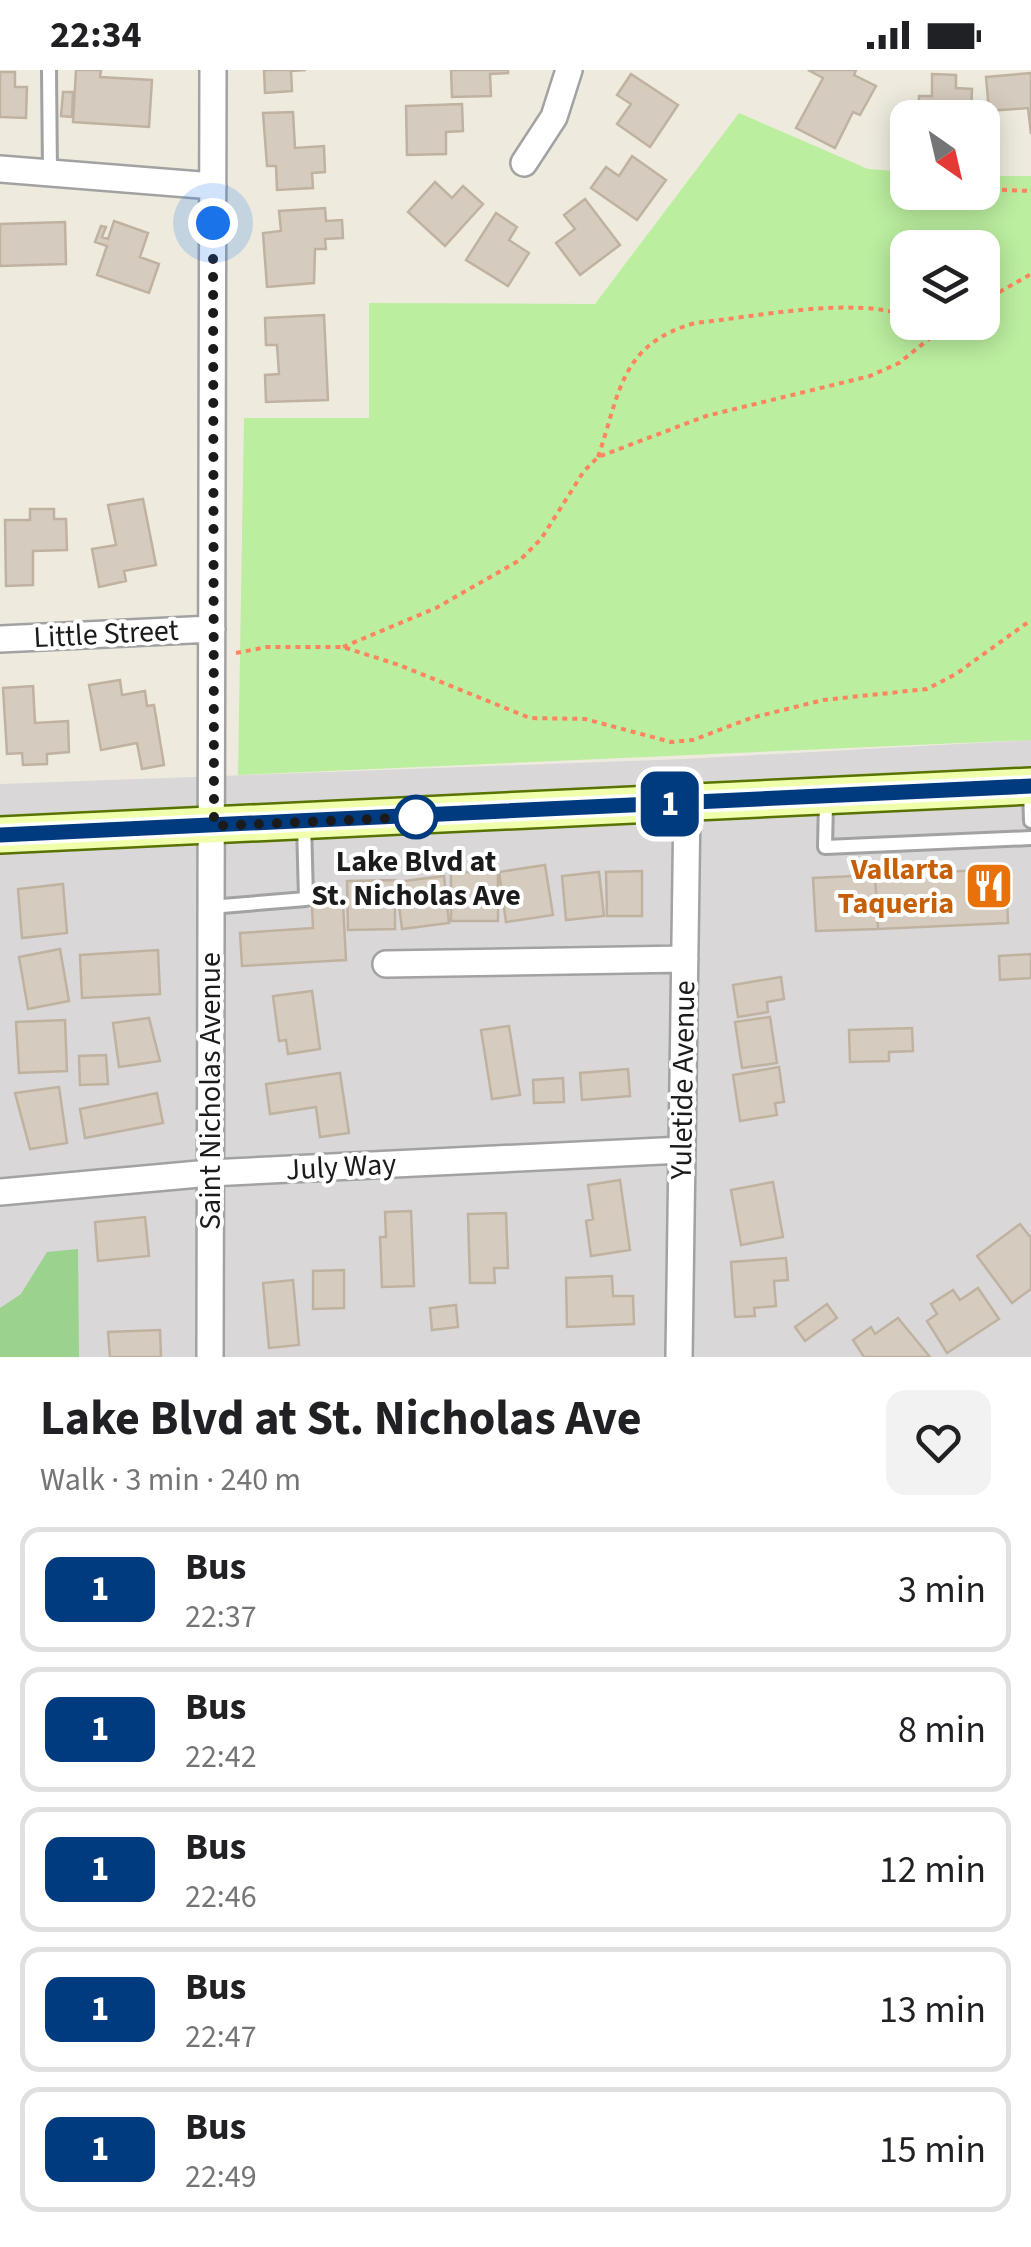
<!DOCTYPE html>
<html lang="en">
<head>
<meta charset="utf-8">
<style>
  body { margin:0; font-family:"Source Sans 3",sans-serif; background:#f2f2f2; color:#202124; height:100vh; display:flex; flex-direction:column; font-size:38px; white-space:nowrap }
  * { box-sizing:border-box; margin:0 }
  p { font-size:32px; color:#757577 }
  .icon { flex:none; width:55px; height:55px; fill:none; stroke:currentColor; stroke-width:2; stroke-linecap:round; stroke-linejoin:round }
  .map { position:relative; height:1287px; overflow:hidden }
  .side { display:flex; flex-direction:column; background:#fff; flex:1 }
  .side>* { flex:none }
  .badge { padding:0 20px; border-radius:15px; font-size:35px; line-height:65px }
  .needle { width:65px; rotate:146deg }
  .fabs { position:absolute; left:890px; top:30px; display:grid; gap:20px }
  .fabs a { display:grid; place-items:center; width:110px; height:110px; border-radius:20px; background:#fff; box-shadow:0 5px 25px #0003; font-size:50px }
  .you { position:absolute; width:50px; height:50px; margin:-25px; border:8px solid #fff; border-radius:50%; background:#1a73e8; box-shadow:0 0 0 15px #1a73e833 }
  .map>.badge { position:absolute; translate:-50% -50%; box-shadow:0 0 0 5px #fff }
  .round { display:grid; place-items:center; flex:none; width:105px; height:105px; border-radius:20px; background:#f2f2f2 }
  .summary { display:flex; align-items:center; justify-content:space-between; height:170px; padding:0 40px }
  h1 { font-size:48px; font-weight:700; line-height:75px }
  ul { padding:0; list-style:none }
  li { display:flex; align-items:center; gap:30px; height:125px; margin:0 20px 15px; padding:0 20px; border:5px solid #e0e0e0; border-radius:20px }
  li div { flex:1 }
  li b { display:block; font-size:38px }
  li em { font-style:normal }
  li .badge { min-width:110px; font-weight:700; text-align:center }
  .status { display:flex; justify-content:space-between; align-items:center; height:70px; padding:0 50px; background:#fff; direction:ltr }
  .status svg { height:28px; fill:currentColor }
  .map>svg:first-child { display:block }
  .residential { fill:#d9d7d7 }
  .grass { fill:#bbee9e; fill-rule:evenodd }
  .forest { fill:#9ad28e }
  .building { fill:#d5cbbe; stroke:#c0b2a0; stroke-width:2.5 }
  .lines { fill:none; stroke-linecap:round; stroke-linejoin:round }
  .service-casing { stroke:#a2a2a2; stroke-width:18 }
  .minor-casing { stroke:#a2a2a2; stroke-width:30 }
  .secondary-casing { stroke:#587300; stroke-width:40 }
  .path { stroke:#ff835e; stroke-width:4; stroke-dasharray:5 5; stroke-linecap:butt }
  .service { stroke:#fff; stroke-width:12 }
  .minor { stroke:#fff; stroke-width:25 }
  .secondary { stroke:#f0ffab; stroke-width:35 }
  .line-casing { stroke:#fff; stroke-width:22 }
  .line { stroke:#003b80; stroke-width:15 }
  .walk { stroke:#1b1b1b; stroke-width:10; stroke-dasharray:0 18 }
  .stop-dot { fill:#fff; stroke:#003b80; stroke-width:5 }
  .labels { text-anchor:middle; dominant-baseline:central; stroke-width:8; stroke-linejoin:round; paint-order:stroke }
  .street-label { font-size:30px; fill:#1b1b1b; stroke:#fff }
  .stop-label { font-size:30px; font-weight:bold; fill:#1b1b1b; stroke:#fff }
  .food-label { font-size:30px; font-weight:bold; fill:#c56008; stroke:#fff; text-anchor:end }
</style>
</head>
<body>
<div class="status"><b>22:34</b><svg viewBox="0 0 49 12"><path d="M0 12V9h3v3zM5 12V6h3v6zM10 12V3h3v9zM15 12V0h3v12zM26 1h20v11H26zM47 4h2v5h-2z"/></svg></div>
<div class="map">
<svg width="1031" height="1287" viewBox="0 0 1031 1287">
  <rect width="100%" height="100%" fill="#eeebde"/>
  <path class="residential" d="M 1031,670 L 1031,1287 L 0,1287 L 0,714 L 684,689 Z"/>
  <path class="grass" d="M 739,43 L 868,99 L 907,102 L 908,122 L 982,122 L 983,106 L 1031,106 L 1031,670 L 238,705 L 244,348 L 369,348 L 369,233 L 595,234 ZM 908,178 L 982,178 L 982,252 L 908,252 Z"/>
  <path class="forest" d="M 78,1179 L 79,1287 L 0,1287 L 0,1238 L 21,1224 L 47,1182 Z"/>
  <path class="building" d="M 76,0 L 101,0 L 100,7 L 152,10 L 149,57 L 73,52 Z
    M 264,0 L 306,0 L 291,1 L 292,21 L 265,23 Z
    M 451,0 L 508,0 L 508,3 L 490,4 L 491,26 L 452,27 Z
    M 808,0 L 856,0 L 854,5 L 876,16 L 860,45 L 853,42 L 835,78 L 796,58 L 823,8 Z
    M 0,2 L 15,2 L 15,17 L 27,17 L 26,48 L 0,47 Z
    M 1031,3 L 1031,64 L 1028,38 L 989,41 L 986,7 Z
    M 631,4 L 678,35 L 650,77 L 617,54 L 631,34 L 617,25 Z
    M 932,4 L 956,5 L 956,18 L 972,19 L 971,48 L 919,48 L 919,26 L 932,26 Z
    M 63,22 L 73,22 L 72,47 L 61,46 Z
    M 462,34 L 463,61 L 446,62 L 446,84 L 407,85 L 406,36 Z
    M 293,42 L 295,78 L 324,76 L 325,102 L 312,103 L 313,118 L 277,120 L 276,96 L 267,96 L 263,43 Z
    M 632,86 L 666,110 L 637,150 L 591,118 L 606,97 L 619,106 Z
    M 435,112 L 452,128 L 463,116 L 483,134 L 445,176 L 408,142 Z
    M 585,129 L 620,175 L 580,205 L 556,173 L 575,159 L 564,145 Z
    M 325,138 L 326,151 L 342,150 L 343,168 L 325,169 L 326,179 L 315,179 L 314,213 L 267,217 L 263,163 L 281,161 L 279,141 Z
    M 496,143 L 517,157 L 509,170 L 529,183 L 508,216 L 466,190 Z
    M 114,151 L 148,163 L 140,187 L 159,194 L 149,223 L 97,205 L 107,176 L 95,172 L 101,156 L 106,157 L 102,167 L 108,169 Z
    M 65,152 L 66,194 L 0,196 L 0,154 Z
    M 324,245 L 328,330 L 266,332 L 265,305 L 279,304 L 277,275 L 266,275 L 265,248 Z
    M 143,429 L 156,495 L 124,501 L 126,511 L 99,517 L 92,479 L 116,475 L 108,435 Z
    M 30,439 L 54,439 L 54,449 L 66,449 L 67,480 L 33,481 L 33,515 L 6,516 L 5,450 L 30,450 Z
    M 120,610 L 122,625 L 145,621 L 147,636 L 154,635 L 164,695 L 142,699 L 137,673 L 101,680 L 89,615 Z
    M 33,616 L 35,653 L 68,651 L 69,682 L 47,684 L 47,694 L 23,695 L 22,683 L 7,684 L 3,618 Z
    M 545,795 L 553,845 L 506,852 L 499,802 Z
    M 1006,799 L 1008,853 L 878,859 L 875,805 Z
    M 642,801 L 642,846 L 607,846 L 606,802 Z
    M 451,802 L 498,802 L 498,851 L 451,851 Z
    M 599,802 L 604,846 L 566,850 L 562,806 Z
    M 875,805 L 878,859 L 816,861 L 813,808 Z
    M 444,806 L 449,853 L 402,859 L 396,812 Z
    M 395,810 L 395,859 L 348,860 L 347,811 Z
    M 63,814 L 67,863 L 22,868 L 18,819 Z
    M 343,833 L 346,890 L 242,896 L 240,863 L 313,858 L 312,836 Z
    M 60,879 L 69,931 L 28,939 L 19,887 Z
    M 158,880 L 160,924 L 82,928 L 80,885 Z
    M 1031,884 L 1031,908 L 1000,910 L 999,886 Z
    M 781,907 L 784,929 L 767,932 L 768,942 L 738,947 L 733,915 Z
    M 312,921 L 320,979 L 288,984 L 286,970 L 279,971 L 273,926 Z
    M 770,947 L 777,993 L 742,998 L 735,952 Z
    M 149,948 L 160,991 L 119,997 L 113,953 Z
    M 65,950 L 67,1001 L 19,1003 L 16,952 Z
    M 509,956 L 520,1025 L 492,1029 L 481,960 Z
    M 912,958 L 913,981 L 889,982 L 889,991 L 850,992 L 849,960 Z
    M 106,985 L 108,1014 L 80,1015 L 79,986 Z
    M 779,997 L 784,1032 L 775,1033 L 777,1045 L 740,1051 L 733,1005 Z
    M 628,999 L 630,1026 L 582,1030 L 580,1003 Z
    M 340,1003 L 349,1063 L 320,1067 L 316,1037 L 270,1044 L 266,1014 Z
    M 563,1008 L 564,1032 L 534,1033 L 533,1010 Z
    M 59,1017 L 67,1073 L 30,1079 L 15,1023 Z
    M 157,1023 L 163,1053 L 85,1068 L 80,1039 Z
    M 620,1110 L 630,1180 L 591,1186 L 586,1151 L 593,1149 L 588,1115 Z
    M 773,1112 L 783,1167 L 741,1175 L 731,1120 Z
    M 411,1141 L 414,1216 L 382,1217 L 380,1167 L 386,1167 L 385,1142 Z
    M 506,1143 L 508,1198 L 494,1198 L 495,1213 L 470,1213 L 468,1144 Z
    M 145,1147 L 149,1186 L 98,1191 L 95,1152 Z
    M 1020,1154 L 1031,1168 L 1031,1219 L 1012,1233 L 977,1186 Z
    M 786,1188 L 788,1210 L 774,1211 L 776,1236 L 754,1238 L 755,1246 L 735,1247 L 731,1192 Z
    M 344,1200 L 344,1238 L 313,1239 L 313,1201 Z
    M 612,1206 L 613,1226 L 633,1226 L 634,1254 L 567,1257 L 566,1208 Z
    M 293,1210 L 299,1275 L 269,1278 L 263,1213 Z
    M 978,1218 L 999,1249 L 947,1283 L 927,1251 L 937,1244 L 931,1234 L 953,1220 L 960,1230 Z
    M 827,1234 L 837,1248 L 805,1271 L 795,1257 Z
    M 456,1235 L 458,1257 L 432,1260 L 430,1238 Z
    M 898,1248 L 930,1287 L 864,1287 L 853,1270 L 871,1257 L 875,1264 Z
    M 160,1260 L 161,1287 L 110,1287 L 108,1262 Z"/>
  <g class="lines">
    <g class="service-casing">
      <path id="service" d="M 49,0 L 50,103
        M 1030,719 L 1031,751
        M 826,731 L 825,777 L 1031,768
        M 210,837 L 306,829 L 304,753"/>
    </g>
    <g class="minor-casing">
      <path id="minor" d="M 524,93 L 554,47 L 569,0
        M 0,99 L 213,116
        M 0,569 L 212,559
        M 386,894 L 685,889
        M 0,1122 L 210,1103 L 682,1080
        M 210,1287 L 213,0
        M 679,1287 L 687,734"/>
    </g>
    <g class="secondary-casing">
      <path id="secondary" d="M 0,765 L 1031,716"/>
    </g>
    <path class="path" d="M 982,119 L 1031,121
      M 982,232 L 1031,204
      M 928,252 L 943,257
      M 598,387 C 620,323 620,274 695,253 C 755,247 851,226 908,246
      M 343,577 L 436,538 L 520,490 L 541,469 L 584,401 L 598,387 L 706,346 L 870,306 L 899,293 L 950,252
      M 236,583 L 267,577 L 343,577 L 399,595 L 530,648 L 585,649 L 671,672 L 693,670 L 751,648 L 823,630 L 927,619 L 956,604 L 1031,550"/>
    <use href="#service" class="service"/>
    <use href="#minor" class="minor"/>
    <use href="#secondary" class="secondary"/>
  </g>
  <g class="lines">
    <g class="line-casing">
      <path id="line" d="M 0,765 L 1031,716"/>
    </g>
    <use href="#line" class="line"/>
    <path class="walk" d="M 213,153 L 214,756 L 416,747"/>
  </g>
  <defs>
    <g id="restaurant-square" transform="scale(2.5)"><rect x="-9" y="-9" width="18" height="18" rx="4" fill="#e8710a" stroke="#fff"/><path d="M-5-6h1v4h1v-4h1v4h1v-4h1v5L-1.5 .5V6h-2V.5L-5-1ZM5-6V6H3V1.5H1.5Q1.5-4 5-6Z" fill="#fff"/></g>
  </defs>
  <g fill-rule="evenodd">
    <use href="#restaurant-square" x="989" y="816"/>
  </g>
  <circle class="stop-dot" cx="416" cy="747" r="20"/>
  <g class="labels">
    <g class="street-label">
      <text transform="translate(106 564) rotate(-3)">Little Street</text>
      <text transform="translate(683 1010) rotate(-89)">Yuletide Avenue</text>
      <text transform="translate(210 1021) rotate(-90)">Saint Nicholas Avenue</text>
      <text transform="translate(341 1097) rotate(-3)">July Way</text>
    </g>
    <g class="stop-label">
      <text x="416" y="791">Lake Blvd at<tspan x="416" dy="34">St. Nicholas Ave</tspan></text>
    </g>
    <g class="food-label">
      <text x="954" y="799">Vallarta<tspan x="954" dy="34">Taqueria</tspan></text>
    </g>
  </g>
</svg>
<div class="fabs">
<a><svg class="needle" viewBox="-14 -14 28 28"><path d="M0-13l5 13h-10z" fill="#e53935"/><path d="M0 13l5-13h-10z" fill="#757577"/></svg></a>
<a><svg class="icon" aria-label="layers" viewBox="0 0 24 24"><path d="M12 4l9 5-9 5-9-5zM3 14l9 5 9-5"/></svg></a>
</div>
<div class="you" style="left:213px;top:153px"></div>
<b class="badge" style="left:670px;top:734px;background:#003b80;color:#fff">1</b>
</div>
<section class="side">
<div class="summary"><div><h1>Lake Blvd at St. Nicholas Ave</h1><p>Walk · 3 min · 240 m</p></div><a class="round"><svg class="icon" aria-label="heart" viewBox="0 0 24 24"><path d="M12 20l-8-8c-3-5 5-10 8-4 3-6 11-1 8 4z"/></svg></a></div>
<ul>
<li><span class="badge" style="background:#003b80;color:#fff">1</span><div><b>Bus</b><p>22:37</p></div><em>3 min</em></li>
<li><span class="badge" style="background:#003b80;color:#fff">1</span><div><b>Bus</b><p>22:42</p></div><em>8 min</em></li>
<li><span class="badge" style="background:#003b80;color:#fff">1</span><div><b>Bus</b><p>22:46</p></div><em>12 min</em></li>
<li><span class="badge" style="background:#003b80;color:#fff">1</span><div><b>Bus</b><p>22:47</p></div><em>13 min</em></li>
<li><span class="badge" style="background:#003b80;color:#fff">1</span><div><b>Bus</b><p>22:49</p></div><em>15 min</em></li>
</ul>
</section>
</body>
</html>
